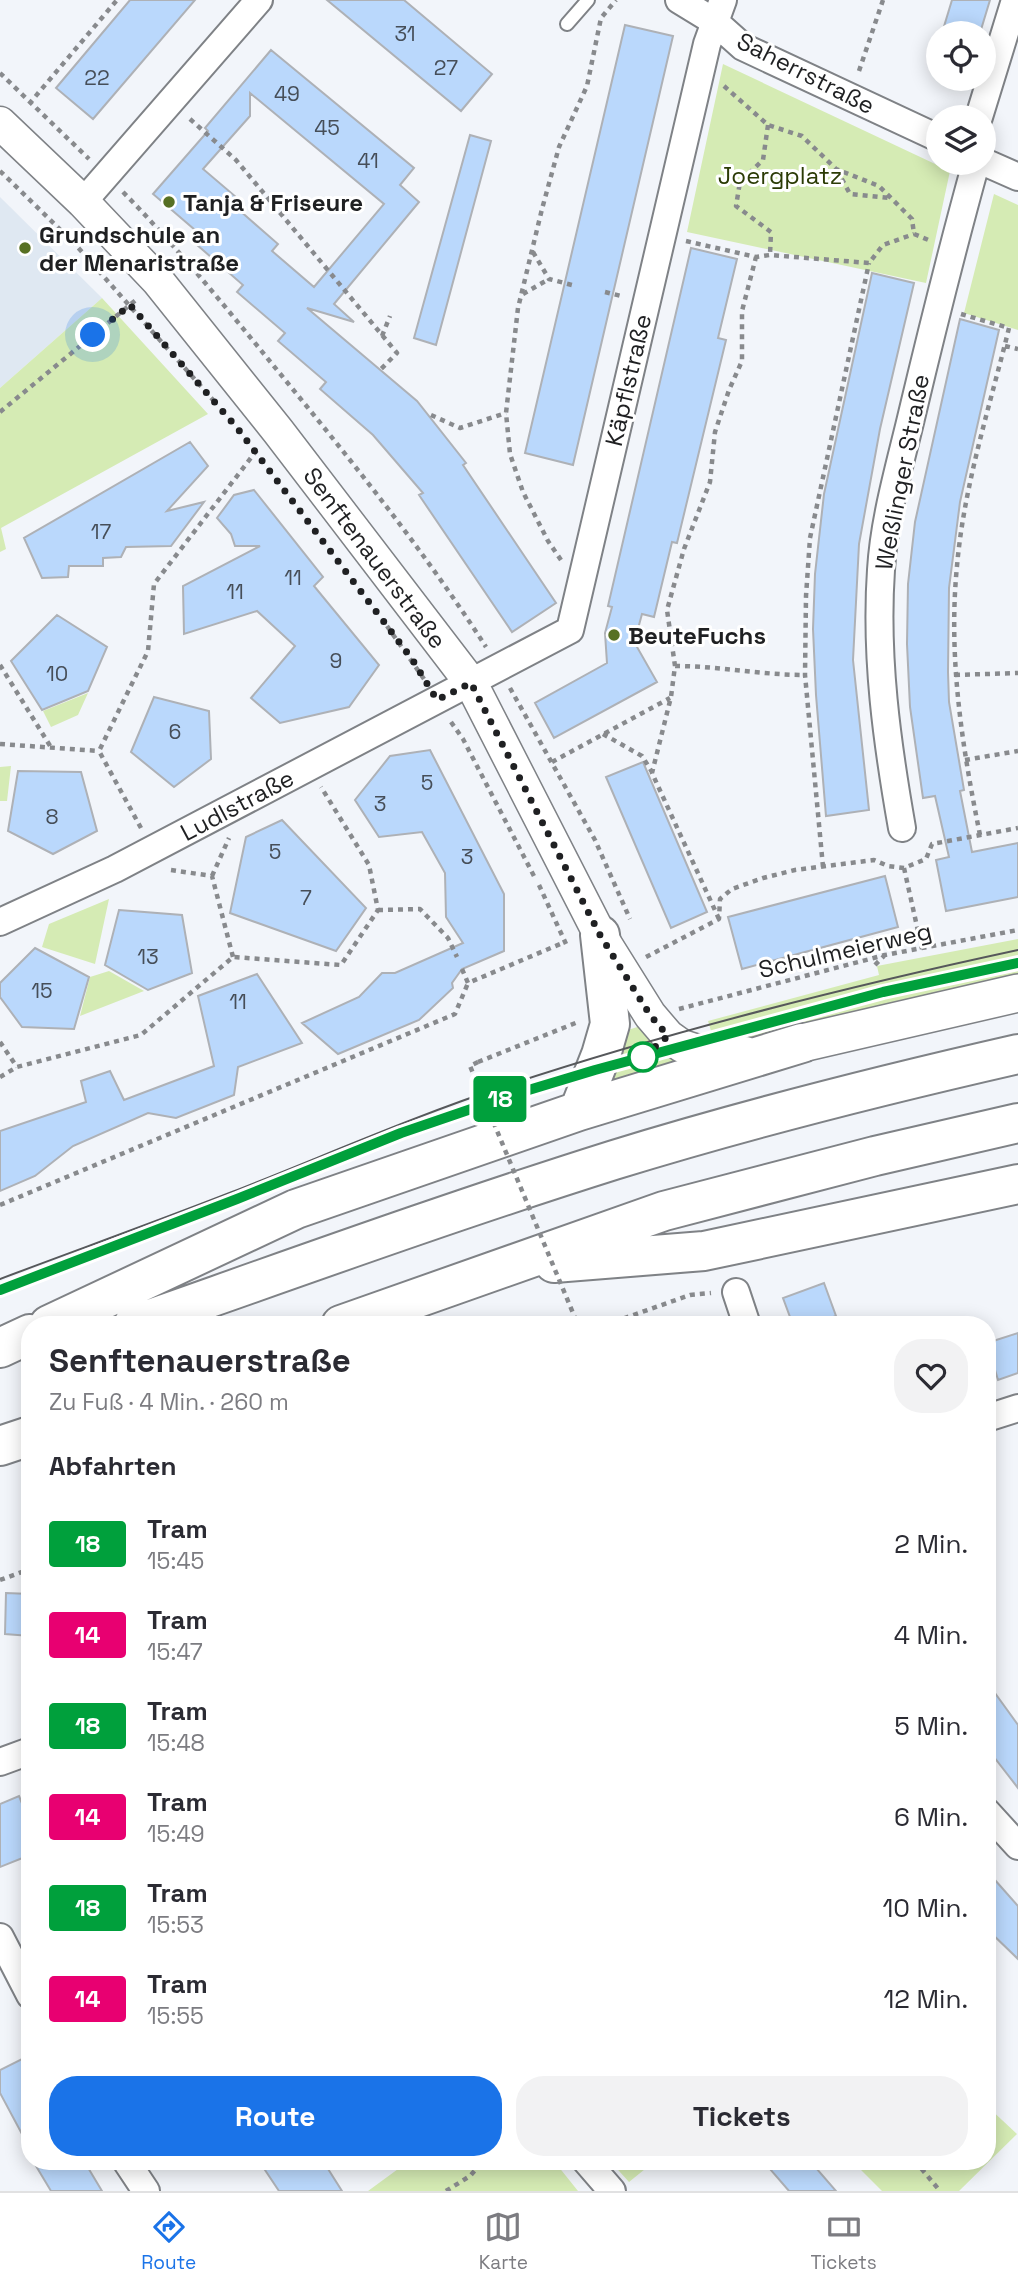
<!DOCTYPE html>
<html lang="de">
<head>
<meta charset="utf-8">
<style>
  body { margin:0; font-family:"Space Grotesk",sans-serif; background:#f2f2f3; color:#2b2b33; height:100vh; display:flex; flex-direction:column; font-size:26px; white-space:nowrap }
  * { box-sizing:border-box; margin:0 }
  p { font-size:23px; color:#7c7c81 }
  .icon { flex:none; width:38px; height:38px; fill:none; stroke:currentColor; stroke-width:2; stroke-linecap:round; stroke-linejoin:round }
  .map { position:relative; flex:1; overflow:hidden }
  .details { position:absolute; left:21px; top:1316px; width:975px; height:854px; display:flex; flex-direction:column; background:#fff; border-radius:28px; box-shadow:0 4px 18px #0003 }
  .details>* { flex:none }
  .badge { padding:0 14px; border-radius:5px; font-size:24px; line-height:46px }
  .buttons { position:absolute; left:926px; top:21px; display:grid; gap:14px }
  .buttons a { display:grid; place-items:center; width:70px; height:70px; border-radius:50%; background:#fff; box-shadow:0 4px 18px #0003; font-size:35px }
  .you { position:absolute; width:35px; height:35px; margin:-18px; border:5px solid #fff; border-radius:50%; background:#1a73e8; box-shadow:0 0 0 10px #1a73e833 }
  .map>.badge { position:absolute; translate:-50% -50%; box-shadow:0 0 0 4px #fff }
  h2 { padding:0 28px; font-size:26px; line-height:63px }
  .round { display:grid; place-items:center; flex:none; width:74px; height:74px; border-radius:28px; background:#f2f2f3 }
  .summary { display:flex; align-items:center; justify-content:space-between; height:119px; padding:0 28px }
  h1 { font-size:33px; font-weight:600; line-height:52px }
  .action { display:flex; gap:14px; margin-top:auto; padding:14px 28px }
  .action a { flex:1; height:80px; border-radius:28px; background:#1a73e8; color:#fff; font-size:28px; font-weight:600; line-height:80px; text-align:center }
  .action a+a { background:#f2f2f3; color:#2b2b33 }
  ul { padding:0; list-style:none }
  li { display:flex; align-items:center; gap:21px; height:91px; padding:0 28px }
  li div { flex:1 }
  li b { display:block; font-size:26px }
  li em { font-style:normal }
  li .badge { min-width:77px; font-weight:700; text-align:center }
  .tab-bar { display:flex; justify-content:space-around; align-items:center; height:98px; border-top:2px solid #e1e1e2; background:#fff; font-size:19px; color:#7c7c81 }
  .tab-bar a { display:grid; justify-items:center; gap:4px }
  .tab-bar .on { color:#1a73e8 }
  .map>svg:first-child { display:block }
  .built { fill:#dfe8f2 }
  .green { fill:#d5ebb4 }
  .building { fill:#bad8fc; stroke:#aeb1b6; stroke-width:2; fill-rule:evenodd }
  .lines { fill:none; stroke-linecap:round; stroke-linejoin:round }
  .service-casing { stroke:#7f8286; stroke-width:16 }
  .minor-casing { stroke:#7f8286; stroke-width:30 }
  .tertiary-casing { stroke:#7f8286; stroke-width:35 }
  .secondary-casing { stroke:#7f8286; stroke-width:40 }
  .motorway-casing { stroke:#7f8286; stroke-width:42 }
  .path { stroke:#888a8d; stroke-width:4.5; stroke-dasharray:5 5; stroke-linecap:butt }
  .service { stroke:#fff; stroke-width:12 }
  .minor { stroke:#fff; stroke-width:26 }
  .tertiary { stroke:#fff; stroke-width:32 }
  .secondary { stroke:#fff; stroke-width:37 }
  .motorway { stroke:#fff; stroke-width:38 }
  .tram { stroke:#56585b; stroke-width:2 }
  .path-bridge { stroke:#888a8d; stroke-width:4.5; stroke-dasharray:5 5; stroke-linecap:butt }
  .line-casing { stroke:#fff; stroke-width:16 }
  .line { stroke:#00a03c; stroke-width:10 }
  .walk { stroke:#1f2022; stroke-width:7; stroke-dasharray:0 12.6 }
  .poi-dot { fill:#577023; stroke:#fff; stroke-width:2.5 }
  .stop-dot { fill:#fff; stroke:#00a03c; stroke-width:3.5 }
  .labels { text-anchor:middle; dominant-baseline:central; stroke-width:6; stroke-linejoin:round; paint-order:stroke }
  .number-label { font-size:21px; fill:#464e58 }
  .street-label { font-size:24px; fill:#1f2022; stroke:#fff }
  .park-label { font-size:24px; fill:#2b3b05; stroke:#fff }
  .poi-label { font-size:24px; font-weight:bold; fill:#1f2022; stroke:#fff; text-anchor:start }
</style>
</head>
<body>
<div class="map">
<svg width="1018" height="2191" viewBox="0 0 1018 2191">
  <rect width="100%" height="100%" fill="#f2f5fa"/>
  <path class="built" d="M 0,197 L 102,298 L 0,388 Z"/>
  <path class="green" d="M 723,64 L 950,171 L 926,283 L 687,232 Z
    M 994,194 L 1018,205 L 1018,330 L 964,313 Z
    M 102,298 L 208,414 L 1,528 L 6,549 L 0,552 L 0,388 Z
    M 88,693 L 78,715 L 51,727 L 43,711 Z
    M 11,766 L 7,801 L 0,801 L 0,767 Z
    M 109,899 L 95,964 L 42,947 L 49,924 Z
    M 1018,939 L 1018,976 L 738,1045 L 715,1044 L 708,1021 L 879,975 L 877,966 Z
    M 109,971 L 144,991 L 80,1016 L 90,977 Z
    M 647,1024 L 682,1064 L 604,1088 L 615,1034 Z
    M 987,2106 L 1017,2134 L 959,2191 L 882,2191 L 852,2161 L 987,2161 Z
    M 409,2161 L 554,2161 L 578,2191 L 368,2191 Z
    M 610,2161 L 655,2161 L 629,2182 Z"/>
  <path class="building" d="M 130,0 L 195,0 L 93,119 L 56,88 Z
    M 327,0 L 404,0 L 492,74 L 461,111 Z
    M 952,0 L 990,0 L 980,33 L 942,33 Z
    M 625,25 L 673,36 L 573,465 L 525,453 Z
    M 271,50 L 414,168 L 400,185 L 419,202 L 334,304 L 354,322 L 307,308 L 417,401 L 466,463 L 463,465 L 556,603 L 512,632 L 419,495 L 423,493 L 373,435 L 320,389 L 326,382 L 278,341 L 285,333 L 237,292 L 243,285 L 196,244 L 202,236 L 153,194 L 208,131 L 205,128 ZM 250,93 L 384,204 L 314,287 L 272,251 L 278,244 L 231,203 L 236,197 L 203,169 L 250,116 Z
    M 470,135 L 491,141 L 436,345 L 414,338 Z
    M 691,248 L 737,259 L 718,338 L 726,340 L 677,543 L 672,542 L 654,617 L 642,614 L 636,636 L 637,647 L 657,682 L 554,738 L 535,703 L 607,663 L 605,633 L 612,607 L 608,606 Z
    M 872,273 L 914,283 L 880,429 L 859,544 L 853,660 L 869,810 L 826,816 L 816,695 L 813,629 L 815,574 L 824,494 Z
    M 960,319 L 999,330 L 960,502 L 949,588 L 948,672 L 949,702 L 964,790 L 960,791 L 972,852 L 1018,843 L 1018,897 L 946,911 L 936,860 L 949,857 L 935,796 L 923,798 L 910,707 L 907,644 L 908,584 L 915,522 Z
    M 190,442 L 208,466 L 167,511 L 204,502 L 171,546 L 126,547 L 121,557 L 103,558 L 103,566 L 69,566 L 68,577 L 42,578 L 24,538 Z
    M 254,490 L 323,577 L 314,586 L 379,665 L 349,707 L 280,723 L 251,698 L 295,646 L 257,611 L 184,634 L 183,586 L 260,546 L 235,546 L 231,534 L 217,518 L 234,495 Z
    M 57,615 L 107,647 L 88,691 L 42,710 L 11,661 Z
    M 154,697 L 209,711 L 211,759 L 174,787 L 131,752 Z
    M 430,750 L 504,894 L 504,951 L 462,969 L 452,983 L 453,988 L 419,1020 L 338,1054 L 302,1023 L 359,997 L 382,973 L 395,973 L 463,943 L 446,917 L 445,873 L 422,832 L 379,837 L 355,800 L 390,756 Z
    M 643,762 L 707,912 L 671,928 L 606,777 Z
    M 18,771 L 81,772 L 97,831 L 53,854 L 8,831 Z
    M 282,820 L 366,908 L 336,951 L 230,913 L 246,837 Z
    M 885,876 L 898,927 L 742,969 L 728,917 Z
    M 119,910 L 182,915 L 192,973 L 148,990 L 105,965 Z
    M 35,948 L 89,977 L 74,1029 L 22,1027 L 0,997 L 0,983 Z
    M 257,974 L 302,1043 L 238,1067 L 234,1095 L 176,1118 L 148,1113 L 73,1146 L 35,1176 L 0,1191 L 0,1131 L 86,1102 L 81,1081 L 110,1071 L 124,1100 L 214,1066 L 198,996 Z
    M 824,1283 L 836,1316 L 812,1325 L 793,1325 L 783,1298 Z
    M 1018,1333 L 1018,1373 L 998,1380 L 987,1343 Z
    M 6,1593 L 30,1594 L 30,1636 L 5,1634 Z
    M 987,1682 L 1018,1725 L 1018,1788 L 987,1748 Z
    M 19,1796 L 30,1823 L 30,1855 L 0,1867 L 0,1804 Z
    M 987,1871 L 1018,1906 L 1018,1959 L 987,1929 Z
    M 22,2059 L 30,2074 L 30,2149 L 0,2093 L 0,2070 Z
    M 33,2161 L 84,2161 L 102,2191 L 51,2191 Z
    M 259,2161 L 323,2161 L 342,2191 L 279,2191 Z
    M 763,2161 L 810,2161 L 836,2191 L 789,2191 Z"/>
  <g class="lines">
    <g class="service-casing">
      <path id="service" d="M 567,24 L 588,0"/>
    </g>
    <g class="minor-casing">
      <path id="minor" d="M 679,0 L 715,22 L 743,47 L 938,138
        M 979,117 L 1015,0
        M 984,162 L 1018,177
        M 83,202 L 259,0
        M 902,828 C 887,743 875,657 881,570 C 884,518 900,465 912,414 C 932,330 953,246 976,163
        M 0,922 L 115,869 L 570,630 L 707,44 L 723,0
        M 736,1292 L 747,1325
        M 987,1418 L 1018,1408
        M 0,1762 L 30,1751
        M 987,1812 L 1018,1846
        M 0,1937 L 30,1995
        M 126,2161 L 146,2191
        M 586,2161 L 612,2191"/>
    </g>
    <g class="tertiary-casing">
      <path id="tertiary" d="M 0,123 L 83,202 L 158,281 L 278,431 L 471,683 L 600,935 L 650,1015 L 668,1036 L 682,1046 L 707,1054 L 745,1053"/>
    </g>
    <g class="secondary-casing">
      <path id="secondary" d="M 802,1043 L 1018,993"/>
    </g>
    <g class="motorway-casing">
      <path id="motorway" d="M 579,1111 L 601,1055 L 610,1024 L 600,935
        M 554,1263 L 704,1251 L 1018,1184
        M 49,1325 L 296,1209 L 579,1111 L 802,1043
        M 133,1325 C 292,1269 452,1211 614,1160 C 747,1119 882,1085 1018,1054
        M 341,1325 L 664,1211 L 875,1156 L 1018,1123
        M 0,1348 L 30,1334
        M 0,1446 L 30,1436"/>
    </g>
    <path class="path" d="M 859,71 L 883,0
      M 0,73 L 89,159
      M 724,86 L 768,125 L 802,136 L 836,169 L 879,186 L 912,219 L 914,234 L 931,241
      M 29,104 L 117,0
      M 190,119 L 236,160 L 397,353 L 381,369
      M 768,125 L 763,160 L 740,182 L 736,206 L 771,232 L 770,255
      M 837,170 L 850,194 L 889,198
      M 0,171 L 74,243 L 213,400
      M 123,192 C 180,250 231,314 282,376 C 354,464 425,552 486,647
      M 686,241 L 756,257 L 770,255 L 869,263 L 883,245 L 914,234
      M 533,252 L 549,279 L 572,285
      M 605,292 L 621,296
      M 523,294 L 549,279
      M 961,314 L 1009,328 C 990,406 964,485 957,566 C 948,657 962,746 980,835
      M 382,336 L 390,316
      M 1005,346 L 1018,349
      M 0,412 L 137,299
      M 431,415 L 460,428 L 506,413
      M 561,560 L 548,541 L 523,492 L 510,454 L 506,413 L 518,308 L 542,209 L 559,147 L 587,86 L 601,18 L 616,0
      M 387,626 L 424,679
      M 0,665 L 52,749
      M 675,666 C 719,666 761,675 805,675
      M 955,675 L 1018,673
      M 510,688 L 595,840 L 630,919
      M 451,722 L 463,739 L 535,878
      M 603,734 L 642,756 L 652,772
      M 0,744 L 99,751
      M 965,760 L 1018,751
      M 552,762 L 670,698
      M 141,828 L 99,751 L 148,651 L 154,584 L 257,450
      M 823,867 L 805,675 L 806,596 L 810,538 L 869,263
      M 904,868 L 922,949
      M 171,870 L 212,876 L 233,957
      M 212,876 L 229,838
      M 539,885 L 566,944
      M 378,910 L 420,909 L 448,938 L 457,957
      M 719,919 L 652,773 L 671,697 L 675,666 L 667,610 L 684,549 L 710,482 L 715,432 L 729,390 L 742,361 L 742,311 L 756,257
      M 646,957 L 719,919 L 720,899 L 732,889 L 763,878 L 795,870 L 874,860 L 888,866 L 904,868 L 926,859 L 932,844 L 1018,828
      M 875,965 L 884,956
      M 462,969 L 468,983 L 565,942
      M 679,1009 L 885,955 L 1018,930
      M 0,1042 L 17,1067
      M 478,1062 L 578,1022
      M 0,1077 L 17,1067 L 141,1035 L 233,957 L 341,965 L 378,910 L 369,865 L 321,787
      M 0,1205 L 455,1014 L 468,983
      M 605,1325 L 690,1295 L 711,1293
      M 0,1580 L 30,1569
      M 915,2161 L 940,2191
      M 446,2191 L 470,2176 L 483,2161"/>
    <use href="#service" class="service"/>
    <use href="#minor" class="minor"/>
    <use href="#tertiary" class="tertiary"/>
    <use href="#secondary" class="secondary"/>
    <use href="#motorway" class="motorway"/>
    <path class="tram" d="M 474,1108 C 651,1048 835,1002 1018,963
      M 0,1279 C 77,1250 155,1222 232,1192 C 324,1156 414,1116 508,1085 C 675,1030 846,987 1018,950
      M 0,1290 L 29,1279"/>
    <path class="path-bridge" d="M 478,1062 L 470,1066 L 578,1325"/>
  </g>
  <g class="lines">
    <g class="line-casing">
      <path id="line" d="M 0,1290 L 237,1199 L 401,1133 L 509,1096 L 595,1070 L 883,992 L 1018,963"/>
    </g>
    <use href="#line" class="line"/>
    <path class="walk" d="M 93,335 L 130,305 L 238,429 L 412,659 L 437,700 L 471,683 L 600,935 L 650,1015 L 668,1036 L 643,1057"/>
  </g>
  <g class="poi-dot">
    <circle cx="169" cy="202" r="7"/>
    <circle cx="25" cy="248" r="7"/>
    <circle cx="614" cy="635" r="7"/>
  </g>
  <circle class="stop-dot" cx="643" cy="1057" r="14"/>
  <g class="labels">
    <g class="number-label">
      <text x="405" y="33">31</text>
      <text x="446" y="67">27</text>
      <text x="97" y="77">22</text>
      <text x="287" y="93">49</text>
      <text x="327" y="127">45</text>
      <text x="368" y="160">41</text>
      <text x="101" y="531">17</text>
      <text x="293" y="577">11</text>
      <text x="235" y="591">11</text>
      <text x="336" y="660">9</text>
      <text x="57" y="673">10</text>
      <text x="175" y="731">6</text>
      <text x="427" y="782">5</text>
      <text x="380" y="803">3</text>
      <text x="52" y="816">8</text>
      <text x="275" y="851">5</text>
      <text x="467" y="856">3</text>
      <text x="306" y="897">7</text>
      <text x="148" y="956">13</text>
      <text x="42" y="990">15</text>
      <text x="238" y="1001">11</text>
    </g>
    <g class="street-label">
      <text transform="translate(806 73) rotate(27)">Saherrstraße</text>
      <text transform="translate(628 380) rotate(-77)">Käpflstraße</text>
      <text transform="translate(902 472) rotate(-79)">Weßlinger Straße</text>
      <text transform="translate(375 558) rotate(53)">Senftenauerstraße</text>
      <text transform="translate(237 805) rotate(-28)">Ludlstraße</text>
      <text transform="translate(845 950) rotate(-13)">Schulmeierweg</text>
    </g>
    <g class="park-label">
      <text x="780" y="175">Joergplatz</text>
    </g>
    <g class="poi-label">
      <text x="183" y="202">Tanja &amp; Friseure</text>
      <text x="39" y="234">Grundschule an<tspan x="39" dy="28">der Menaristraße</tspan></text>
      <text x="628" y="635">BeuteFuchs</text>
    </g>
  </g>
</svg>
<div class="buttons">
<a><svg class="icon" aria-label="locate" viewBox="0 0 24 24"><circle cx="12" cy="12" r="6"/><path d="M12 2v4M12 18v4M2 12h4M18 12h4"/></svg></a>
<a><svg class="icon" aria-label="layers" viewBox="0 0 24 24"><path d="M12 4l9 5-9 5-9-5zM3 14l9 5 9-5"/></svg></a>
</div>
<div class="you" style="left:93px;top:335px"></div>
<b class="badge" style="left:500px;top:1099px;background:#00a03c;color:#fff">18</b>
<section class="details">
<div class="summary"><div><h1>Senftenauerstraße</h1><p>Zu Fuß · 4 Min. · 260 m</p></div><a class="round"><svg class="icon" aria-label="heart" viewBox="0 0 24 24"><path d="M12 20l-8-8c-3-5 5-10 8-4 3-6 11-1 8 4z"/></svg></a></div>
<h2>Abfahrten</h2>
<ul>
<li><span class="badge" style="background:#00a03c;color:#fff">18</span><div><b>Tram</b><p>15:45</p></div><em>2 Min.</em></li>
<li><span class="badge" style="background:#e80071;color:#fff">14</span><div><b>Tram</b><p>15:47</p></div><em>4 Min.</em></li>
<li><span class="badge" style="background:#00a03c;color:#fff">18</span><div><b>Tram</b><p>15:48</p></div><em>5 Min.</em></li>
<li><span class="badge" style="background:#e80071;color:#fff">14</span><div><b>Tram</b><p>15:49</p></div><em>6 Min.</em></li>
<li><span class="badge" style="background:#00a03c;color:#fff">18</span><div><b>Tram</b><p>15:53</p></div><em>10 Min.</em></li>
<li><span class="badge" style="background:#e80071;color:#fff">14</span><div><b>Tram</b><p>15:55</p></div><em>12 Min.</em></li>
</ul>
<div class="action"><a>Route</a><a>Tickets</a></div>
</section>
</div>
<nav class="tab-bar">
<a class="on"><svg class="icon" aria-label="directions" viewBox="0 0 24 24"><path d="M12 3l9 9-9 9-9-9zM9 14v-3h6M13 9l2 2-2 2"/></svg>Route</a>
<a><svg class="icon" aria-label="map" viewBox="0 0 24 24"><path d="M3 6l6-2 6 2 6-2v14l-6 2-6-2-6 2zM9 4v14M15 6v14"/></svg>Karte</a>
<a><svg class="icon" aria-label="tickets" viewBox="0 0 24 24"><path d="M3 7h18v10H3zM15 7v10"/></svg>Tickets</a>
</nav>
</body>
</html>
